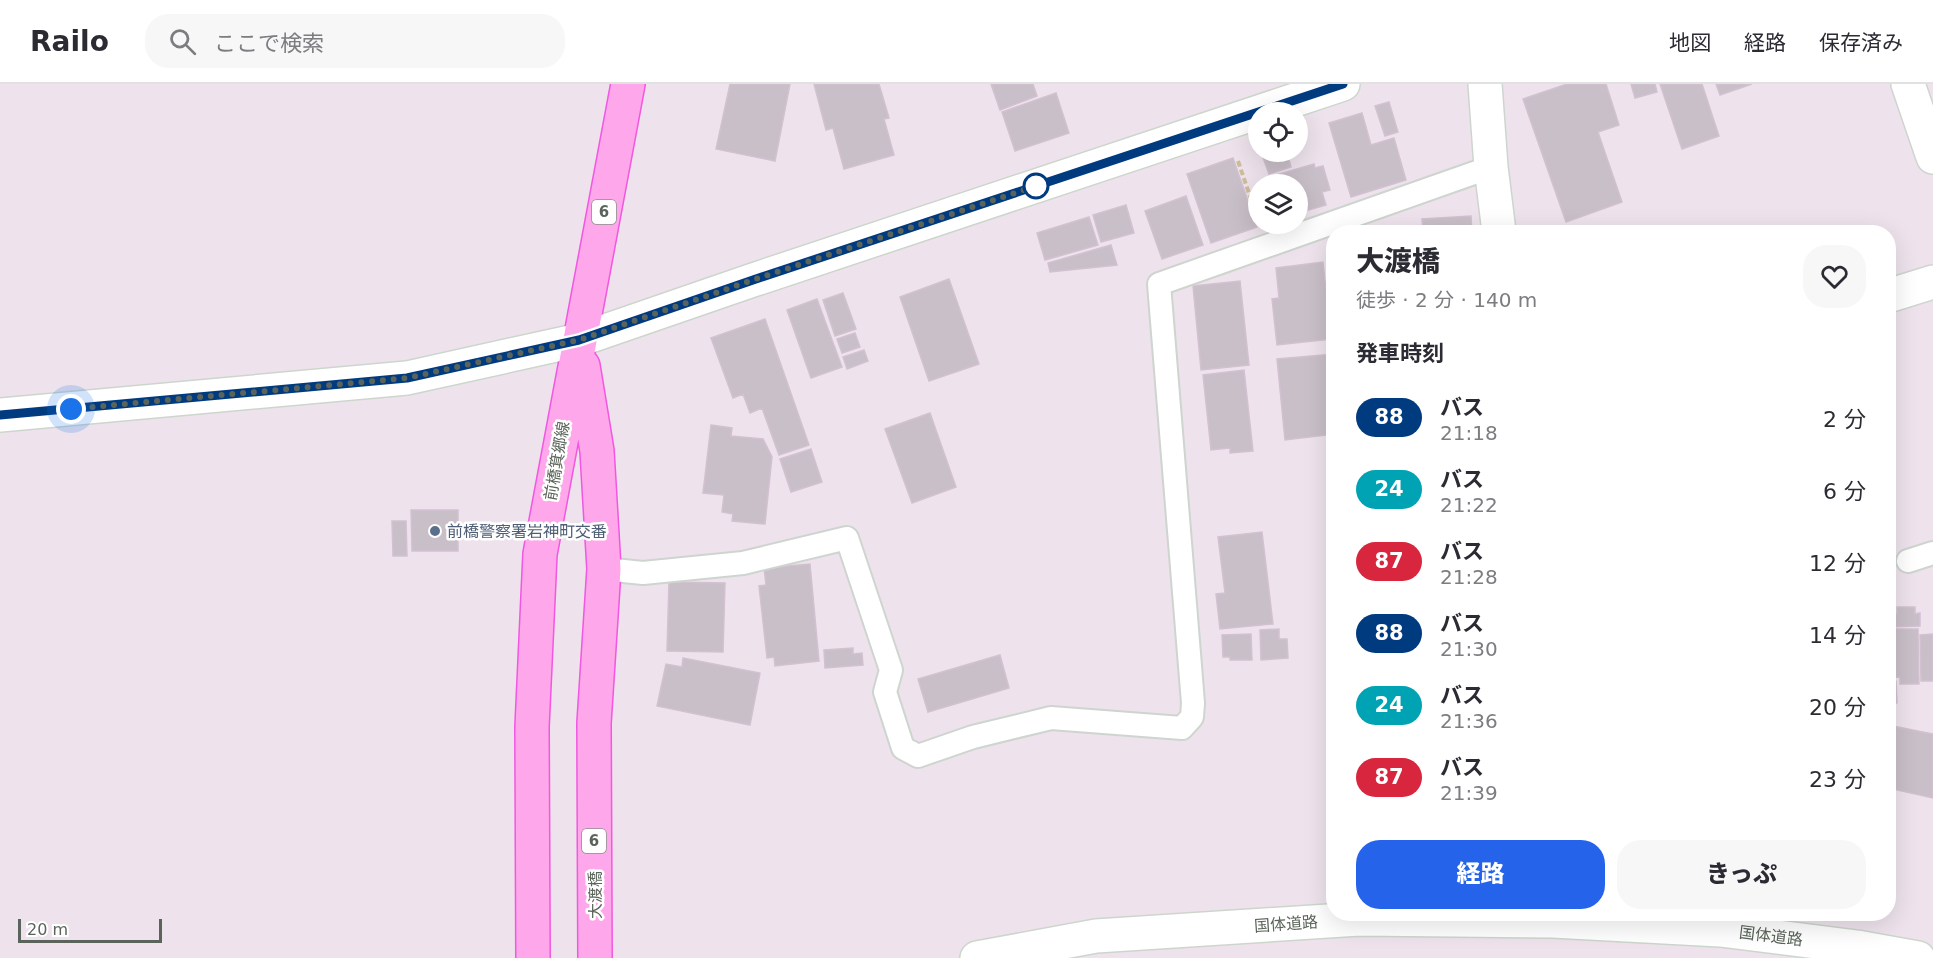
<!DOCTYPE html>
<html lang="ja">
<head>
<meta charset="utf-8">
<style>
  body { margin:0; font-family:"DejaVu Sans","Noto Sans JP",sans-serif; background:#f7f7f7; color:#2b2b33; height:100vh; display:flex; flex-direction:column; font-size:22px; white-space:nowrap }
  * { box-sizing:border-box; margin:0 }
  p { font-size:20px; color:#7c7c81 }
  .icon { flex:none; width:33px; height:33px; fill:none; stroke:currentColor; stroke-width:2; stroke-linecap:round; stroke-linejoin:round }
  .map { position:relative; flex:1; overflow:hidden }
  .drawer { position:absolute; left:1326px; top:141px; width:570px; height:696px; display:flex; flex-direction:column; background:#fff; border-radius:24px; box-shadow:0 6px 24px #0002 }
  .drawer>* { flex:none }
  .badge { padding:0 12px; border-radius:20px; font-size:21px; line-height:39px }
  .buttons { position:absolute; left:1248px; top:18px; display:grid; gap:12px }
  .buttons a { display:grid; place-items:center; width:60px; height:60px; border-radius:50%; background:#fff; box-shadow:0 6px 24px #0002; font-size:30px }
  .scale { position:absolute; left:18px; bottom:15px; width:144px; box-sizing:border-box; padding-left:6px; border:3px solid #5b645b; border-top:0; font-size:16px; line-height:21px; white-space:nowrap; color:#5b645b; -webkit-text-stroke:4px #fff; paint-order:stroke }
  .you { position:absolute; width:30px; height:30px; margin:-15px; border:4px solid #fff; border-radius:50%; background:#1a73e8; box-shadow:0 0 0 9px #1a73e833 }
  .map>.badge { position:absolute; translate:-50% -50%; box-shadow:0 0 0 3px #fff }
  h2 { padding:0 30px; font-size:22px; line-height:54px }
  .round { display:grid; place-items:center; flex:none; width:63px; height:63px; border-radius:24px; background:#f7f7f7 }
  .summary { display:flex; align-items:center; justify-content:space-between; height:102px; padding:0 30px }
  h1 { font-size:28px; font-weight:800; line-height:45px }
  .primary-button { display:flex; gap:12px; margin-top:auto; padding:12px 30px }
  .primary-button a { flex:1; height:69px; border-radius:24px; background:#2563eb; color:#fff; font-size:24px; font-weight:800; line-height:69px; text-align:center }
  .primary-button a+a { background:#f7f7f7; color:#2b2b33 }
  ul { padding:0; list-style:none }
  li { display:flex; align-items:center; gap:18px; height:72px; padding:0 30px }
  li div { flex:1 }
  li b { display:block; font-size:22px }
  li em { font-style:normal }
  li .badge { min-width:66px; font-weight:700; text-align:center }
  header { display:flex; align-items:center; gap:36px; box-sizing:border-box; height:84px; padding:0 30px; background:#fff; border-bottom:2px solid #e1e1e2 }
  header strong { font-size:28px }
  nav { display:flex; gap:33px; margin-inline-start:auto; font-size:21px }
  .search { width:420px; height:54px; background:#f7f7f7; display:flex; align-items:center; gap:15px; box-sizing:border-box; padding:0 21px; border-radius:24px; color:#7c7c81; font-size:22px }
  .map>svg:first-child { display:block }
  .building { fill:#c9bfc8; stroke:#d3c1d1; stroke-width:1.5 }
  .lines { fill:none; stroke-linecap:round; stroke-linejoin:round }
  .lane-casing { stroke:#ced5cf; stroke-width:26 }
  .street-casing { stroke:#ced5cf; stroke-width:36 }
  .secondary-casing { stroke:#cdd6cd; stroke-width:36 }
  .primary-casing { stroke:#f257e1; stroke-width:36 }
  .path { stroke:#cebd9c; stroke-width:4; stroke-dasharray:6 3; stroke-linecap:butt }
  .lane { stroke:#fff; stroke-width:22 }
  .street { stroke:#fff; stroke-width:33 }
  .secondary { stroke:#fff; stroke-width:33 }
  .primary { stroke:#ffa7eb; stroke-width:33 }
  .line-casing { stroke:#fff; stroke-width:14 }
  .line { stroke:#003b80; stroke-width:9 }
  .walk { stroke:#5b645b; stroke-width:6; stroke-dasharray:0 10.8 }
  .stop-dot { fill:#fff; stroke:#003b80; stroke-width:3 }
  .service-dot { fill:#5c6f8a; stroke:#fff; stroke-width:2 }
  .labels { text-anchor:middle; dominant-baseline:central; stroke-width:5; stroke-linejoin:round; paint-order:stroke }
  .shield { fill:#fff; stroke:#8c928c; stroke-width:1.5 }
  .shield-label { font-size:15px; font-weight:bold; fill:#5b645b }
  .street-label { font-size:16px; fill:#5b645b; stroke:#fff }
  .service-label { font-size:16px; fill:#4e5e75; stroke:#fff; text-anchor:start }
</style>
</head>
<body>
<header>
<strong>Railo</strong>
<div class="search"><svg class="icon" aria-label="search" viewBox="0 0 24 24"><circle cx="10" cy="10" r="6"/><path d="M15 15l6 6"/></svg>ここで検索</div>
<nav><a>地図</a><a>経路</a><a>保存済み</a></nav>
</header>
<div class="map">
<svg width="1933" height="874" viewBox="0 0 1933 874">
  <rect width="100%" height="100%" fill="#eee3ec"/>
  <path class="building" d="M 730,0 L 790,0 L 775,77 L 716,65 Z
    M 814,0 L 879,0 L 889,34 L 884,35 L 894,71 L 844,85 L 833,44 L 826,46 Z
    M 991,0 L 1033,0 L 1037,12 L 1000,26 Z
    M 1567,0 L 1606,0 L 1619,41 L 1598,48 L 1622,118 L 1566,138 L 1523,15 Z
    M 1631,0 L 1655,0 L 1657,8 L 1635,14 Z
    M 1660,0 L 1702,0 L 1719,52 L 1682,65 Z
    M 1716,0 L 1752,0 L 1720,11 Z
    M 1056,9 L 1069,49 L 1015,67 L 1002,28 Z
    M 1389,18 L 1398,48 L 1385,52 L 1375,22 Z
    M 1362,29 L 1371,61 L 1394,54 L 1406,96 L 1351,113 L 1329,39 Z
    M 1261,68 L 1287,68 L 1291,83 L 1269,90 Z
    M 1233,74 L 1257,143 L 1211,159 L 1187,90 Z
    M 1314,80 L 1315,84 L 1323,82 L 1330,106 L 1322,108 L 1326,121 L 1298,129 L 1298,100 L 1272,100 L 1269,93 Z
    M 1186,112 L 1203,161 L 1162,175 L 1145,127 Z
    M 1126,121 L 1134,149 L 1101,158 L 1093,131 Z
    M 1471,132 L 1472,148 L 1423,148 L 1422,135 Z
    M 1089,133 L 1098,161 L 1045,176 L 1037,149 Z
    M 1111,161 L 1117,181 L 1050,188 L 1048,179 Z
    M 1323,178 L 1331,255 L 1277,261 L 1272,215 L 1279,214 L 1276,184 Z
    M 949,195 L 979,280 L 929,297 L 900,213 Z
    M 1240,197 L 1249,281 L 1201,286 L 1193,202 Z
    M 843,209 L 856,245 L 835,252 L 823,216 Z
    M 817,215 L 842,283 L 811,294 L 787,226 Z
    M 765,235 L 809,361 L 779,371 L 762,324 L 750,329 L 743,310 L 733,314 L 711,254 Z
    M 855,249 L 860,263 L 842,269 L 837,255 Z
    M 864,266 L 868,277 L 847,285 L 843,273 Z
    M 1334,270 L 1334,350 L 1285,356 L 1277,275 Z
    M 1244,286 L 1253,367 L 1230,369 L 1230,364 L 1211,366 L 1203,291 Z
    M 930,329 L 956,403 L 912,419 L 885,345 Z
    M 711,341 L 732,344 L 731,352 L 763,355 L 772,373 L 765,440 L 732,437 L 733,430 L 722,428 L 724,411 L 703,409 Z
    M 811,365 L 822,398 L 791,408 L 780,375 Z
    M 411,426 L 458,426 L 458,467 L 412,467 Z
    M 392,437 L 406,437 L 407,472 L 393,472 Z
    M 1262,448 L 1273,540 L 1220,545 L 1216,510 L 1225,509 L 1218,453 Z
    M 810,480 L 819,577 L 775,582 L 774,573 L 767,574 L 759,502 L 766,501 L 764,484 Z
    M 669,498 L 725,499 L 723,568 L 667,567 Z
    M 1897,523 L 1915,523 L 1915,530 L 1920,529 L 1920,542 L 1888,543 L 1888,530 L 1897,530 Z
    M 1279,545 L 1279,555 L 1287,555 L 1288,574 L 1261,576 L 1260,546 Z
    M 1888,545 L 1918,545 L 1919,600 L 1900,600 L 1900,593 L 1888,594 Z
    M 1251,550 L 1252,576 L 1230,576 L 1230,573 L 1223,573 L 1222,551 Z
    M 1933,550 L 1933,597 L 1921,597 L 1920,551 Z
    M 853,564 L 853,570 L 862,569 L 863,581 L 825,584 L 824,566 Z
    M 1000,571 L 1009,604 L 928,628 L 918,595 Z
    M 683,574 L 760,589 L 750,641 L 657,622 L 666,580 L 682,583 Z
    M 1888,597 L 1896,597 L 1897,619 L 1888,619 Z
    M 1888,641 L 1933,650 L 1933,714 L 1888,704 Z"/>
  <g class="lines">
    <g class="lane-casing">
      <path id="lane" d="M 1908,477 L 1933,469
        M 604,485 L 643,489 L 743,479 L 847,454 L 891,586 L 885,608 L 903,664 L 918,672 L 973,653 L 1051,634 L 1182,644 L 1192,633 L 1193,619 L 1159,200 L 1491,83"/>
    </g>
    <g class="street-casing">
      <path id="street" d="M 1485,0 L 1491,83 L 1499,148
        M 1908,0 L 1933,73
        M 1888,212 L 1933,198"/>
    </g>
    <g class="secondary-casing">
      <path id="secondary" d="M 0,331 L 407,294 L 579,256 L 753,196 L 1343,0
        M 977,874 L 1096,852 L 1359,835 L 1553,837 L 1720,846 L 1857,863 L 1918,874"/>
    </g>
    <g class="primary-casing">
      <path id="primary" d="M 583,282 L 597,367 L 604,485 L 594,639 L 595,874
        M 533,874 L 532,643 L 540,470 L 628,0"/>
    </g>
    <path class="path" d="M 1238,77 L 1255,127"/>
    <use href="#lane" class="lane"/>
    <use href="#street" class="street"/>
    <use href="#secondary" class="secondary"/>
    <use href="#primary" class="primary"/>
  </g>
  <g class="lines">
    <g class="line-casing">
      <path id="line" d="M 0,331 L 407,294 L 579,256 L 753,196 L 1343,0"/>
    </g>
    <use href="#line" class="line"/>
    <path class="walk" d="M 71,325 L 407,294 L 579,256 L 753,196 L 1045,99 L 1036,102"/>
  </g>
  <circle class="stop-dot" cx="1036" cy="102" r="12"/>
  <circle class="service-dot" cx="435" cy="447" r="6"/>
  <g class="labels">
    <g class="shield">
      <rect x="592" y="116" width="24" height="24" rx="4.5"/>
      <rect x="582" y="745" width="24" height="24" rx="4.5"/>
    </g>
    <g class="shield-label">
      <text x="604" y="128">6</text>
      <text x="594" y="757">6</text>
    </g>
    <g class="street-label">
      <text transform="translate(557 377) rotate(-80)">前橋箕郷線</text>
      <text transform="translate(595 811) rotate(-90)">大渡橋</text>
      <text transform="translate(1286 840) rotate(-4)">国体道路</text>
      <text transform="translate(1771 852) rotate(7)">国体道路</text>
    </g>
    <g class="service-label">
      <text x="447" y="447">前橋警察署岩神町交番</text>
    </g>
  </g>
</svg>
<div class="buttons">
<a><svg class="icon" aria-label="locate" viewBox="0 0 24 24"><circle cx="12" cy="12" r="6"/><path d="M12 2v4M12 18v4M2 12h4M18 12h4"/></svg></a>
<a><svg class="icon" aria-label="layers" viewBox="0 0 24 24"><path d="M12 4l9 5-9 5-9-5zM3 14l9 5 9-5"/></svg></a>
</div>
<div class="scale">20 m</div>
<div class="you" style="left:71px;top:325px"></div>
<section class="drawer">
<div class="summary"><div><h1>大渡橋</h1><p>徒歩 · 2 分 · 140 m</p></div><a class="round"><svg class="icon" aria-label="heart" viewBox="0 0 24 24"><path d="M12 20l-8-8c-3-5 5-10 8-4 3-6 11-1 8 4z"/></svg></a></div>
<h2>発車時刻</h2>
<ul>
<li><span class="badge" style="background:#003b80;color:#fff">88</span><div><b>バス</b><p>21:18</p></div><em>2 分</em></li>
<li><span class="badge" style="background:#00a3b4;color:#fff">24</span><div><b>バス</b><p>21:22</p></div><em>6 分</em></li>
<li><span class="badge" style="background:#d7263d;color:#fff">87</span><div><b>バス</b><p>21:28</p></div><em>12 分</em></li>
<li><span class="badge" style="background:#003b80;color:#fff">88</span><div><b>バス</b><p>21:30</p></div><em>14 分</em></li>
<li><span class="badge" style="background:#00a3b4;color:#fff">24</span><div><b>バス</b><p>21:36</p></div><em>20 分</em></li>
<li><span class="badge" style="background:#d7263d;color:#fff">87</span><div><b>バス</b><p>21:39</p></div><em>23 分</em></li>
</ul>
<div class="primary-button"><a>経路</a><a>きっぷ</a></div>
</section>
</div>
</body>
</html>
